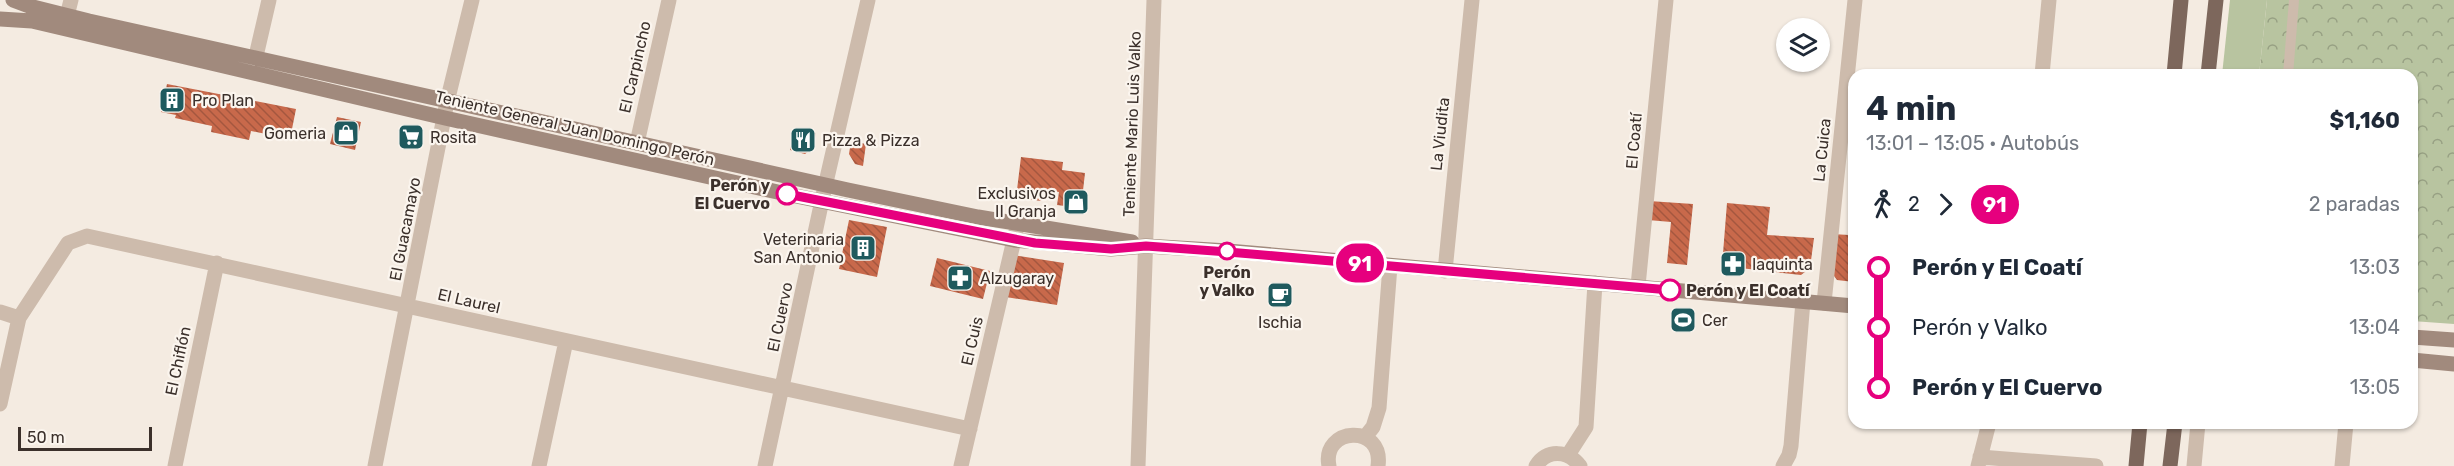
<!DOCTYPE html>
<html lang="es">
<head>
<meta charset="utf-8">
<style>
  body { margin:0; font-family:Rubik,sans-serif; background:#f2f2f3; color:#1f2937; height:100vh; display:flex; flex-direction:column; font-size:22px; white-space:nowrap }
  * { box-sizing:border-box; margin:0 }
  p { font-size:20px; color:#747a83 }
  .icon { flex:none; width:33px; height:33px; fill:none; stroke:currentColor; stroke-width:2; stroke-linecap:round; stroke-linejoin:round }
  .map { position:relative; flex:1; overflow:hidden }
  .panel { position:absolute; left:1848px; top:69px; width:570px; height:360px; display:flex; flex-direction:column; background:#fff; border-radius:18px; box-shadow:0 2px 4px #0004 }
  .panel>* { flex:none }
  .badge { padding:0 12px; border-radius:20px; font-size:21px; line-height:39px }
  .controls { position:absolute; left:1776px; top:18px; display:grid; gap:12px }
  .controls a { display:grid; place-items:center; width:54px; height:54px; border-radius:50%; background:#fff; box-shadow:0 2px 4px #0004; font-size:30px }
  .scale { position:absolute; left:18px; bottom:15px; width:134px; box-sizing:border-box; padding-left:6px; border:3px solid #3b302b; border-top:0; font-size:16px; line-height:21px; white-space:nowrap; color:#3b302b; -webkit-text-stroke:4px #fbf5ee; paint-order:stroke }
  .map>.badge { position:absolute; translate:-50% -50%; box-shadow:0 0 0 3px #fff }
  .legs { display:flex; align-items:center; gap:9px; height:66px; padding:0 18px; font-size:20px }
  .legs p { margin-inline-start:auto }
  .overview { display:flex; align-items:center; justify-content:space-between; height:102px; padding:0 18px }
  h1 { font-size:33px; font-weight:700; line-height:45px }
  ul { padding:0 18px; list-style:none }
  li { display:flex; align-items:center; gap:21px; height:60px; font-size:22px }
  li i { display:grid; place-items:center; width:9px; height:100%; margin:0 8px; background:currentColor }
  li i::after { content:''; width:15px; height:15px; margin:-8px; border:4px solid; border-radius:50%; background:#fff }
  li p { margin-inline-start:auto }
  li:first-child i { background:linear-gradient(#0000 50%,currentColor 0) }
  li:last-child i { background:linear-gradient(currentColor 50%,#0000 0) }
  .map>svg:first-child { display:block }
  .grass { fill:#b8c4a0 }
  .forest { fill:url(#forest-crowns) }
  .building { fill:url(#building-back-hatch) }
  .lines { fill:none; stroke-linecap:round; stroke-linejoin:round }
  .service { stroke:#cdbbac; stroke-width:10 }
  .minor { stroke:#cdbbac; stroke-width:15 }
  .secondary { stroke:#a18a7d; stroke-width:15 }
  .primary { stroke:#7d675c; stroke-width:15 }
  .line-1-casing { stroke:#fff; stroke-width:14 }
  .line-1 { stroke:#e6007e; stroke-width:9 }
  .stop-1-dot { fill:#fff; stroke:#e6007e; stroke-width:3 }
  .labels { text-anchor:middle; dominant-baseline:central; stroke-width:4.5; stroke-linejoin:round; paint-order:stroke }
  .street-label { font-size:16px; fill:#3b302b; stroke:#fbf5ee }
  .poi-label { font-size:16px; fill:#3b302b; stroke:#fbf5ee; text-anchor:start }
  .stop-label { font-size:16px; font-weight:bold; fill:#3b302b; stroke:#fbf5ee; text-anchor:end }
</style>
</head>
<body>
<div class="map">
<svg width="2454" height="466" viewBox="0 0 2454 466">
  <defs>
    <pattern id="forest-crowns" width="20" height="18" patternUnits="userSpaceOnUse" patternTransform="scale(1.5)"><rect width="20" height="18" fill="#b8c4a0"/><path d="M2 6a3 3 0 1 1 6 0M12 15a3 3 0 1 1 6 0" fill="none" stroke="#97a083"/></pattern>
    <pattern id="building-back-hatch" width="6" height="6" patternUnits="userSpaceOnUse" patternTransform="scale(1.5)"><rect width="6" height="6" fill="#c8694b"/><path d="M-1 5l2 2M0 0l6 6M5-1l2 2" fill="none" stroke="#a4573f"/></pattern>
  </defs>
  <rect width="100%" height="100%" fill="#f4ebe1"/>
  <path class="grass" d="M 2230,0 L 2267,0 L 2259,75 L 2222,75 Z"/>
  <path class="forest" d="M 2267,0 L 2454,0 L 2454,324 L 2412,321 L 2412,75 L 2259,75 Z"/>
  <path class="building" d="M 167,84 L 296,109 L 290,139 L 251,131 L 249,140 L 211,132 L 212,126 L 175,118 L 176,115 L 161,112 Z
    M 337,117 L 361,122 L 355,150 L 330,144 Z
    M 795,129 L 816,133 L 813,148 L 805,154 L 790,150 Z
    M 851,141 L 866,144 L 863,166 L 855,164 L 849,154 Z
    M 1021,157 L 1063,162 L 1062,170 L 1085,173 L 1081,208 L 1057,205 L 1059,192 L 1043,190 L 1042,201 L 1016,198 Z
    M 1649,201 L 1693,204 L 1687,265 L 1667,263 L 1671,222 L 1648,220 Z
    M 1727,203 L 1770,207 L 1767,235 L 1814,238 L 1810,268 L 1801,275 L 1722,266 Z
    M 849,220 L 887,227 L 877,277 L 839,269 Z
    M 1832,234 L 1849,235 L 1848,246 L 1854,246 L 1854,282 L 1837,280 L 1829,269 Z
    M 1012,255 L 1064,263 L 1057,305 L 1006,297 Z
    M 937,258 L 990,271 L 983,299 L 930,286 Z"/>
  <g class="lines">
    <path class="service" d="M 2288,75 L 2294,0"/>
    <path class="minor" d="M 67,16 L 71,0
      M 256,56 L 269,0
      M 2042,75 L 2049,0
      M 637,143 L 669,0
      M 1445,271 L 1472,0
      M 1638,286 L 1666,0
      M 1824,303 L 1855,0
      M 0,312 L 19,318
      M 0,404 L 19,318 L 68,243 L 87,236 L 970,429
      M 1365,437 L 1373,427 L 1379,408 L 1390,266
      M 1568,455 L 1586,427 L 1595,283
      M 1980,457 L 2096,466
      M 175,466 L 217,263
      M 375,466 L 447,102 L 472,0
      M 539,466 L 566,341
      M 765,466 L 824,191 L 868,0
      M 961,466 L 1017,227
      M 1138,466 L 1154,0
      M 1329,466 C 1321,427 1384,423 1378,466
      M 1536,466 C 1547,449 1568,450 1580,466
      M 1783,466 L 1789,455 L 1791,446 L 1803,301
      M 1978,466 L 1989,423
      M 2194,466 L 2198,423
      M 2342,466 L 2346,423"/>
    <path class="secondary" d="M 13,0 L 29,6 L 89,21 L 848,190 L 978,217 L 1132,242
      M 0,19 L 32,21 L 445,118 L 791,195 L 1014,240 L 1111,249 L 1146,246 L 1228,251 L 1854,306
      M 2412,337 L 2454,340
      M 2412,360 L 2454,364"/>
    <path class="primary" d="M 2174,75 L 2181,0
      M 2208,75 L 2216,0
      M 2136,466 L 2140,423
      M 2170,466 L 2175,423"/>
  </g>
  <g class="lines">
    <g class="line-1-casing">
      <path id="line-1" d="M 787,194 L 1035,243 L 1111,249 L 1146,246 L 1228,252 L 1670,290"/>
    </g>
    <use href="#line-1" class="line-1"/>
  </g>
  <defs>
    <g id="building-square" transform="scale(1.35)"><rect x="-9" y="-9" width="18" height="18" rx="4" fill="#1f5a5e" stroke="#fbf5ee"/><path d="M-4-6H4V6H1V3H-1V6H-4ZM-2.5-4.3h1.7v1.8h-1.7ZM.8-4.3h1.7v1.8H.8ZM-2.5-1h1.7V.8h-1.7ZM.8-1h1.7V.8H.8Z" fill="#fff"/></g>
    <g id="shop-square" transform="scale(1.35)"><rect x="-9" y="-9" width="18" height="18" rx="4" fill="#1f5a5e" stroke="#fbf5ee"/><path d="M-5-2.5h2.3a2.7 3.5 0 0 1 5.4 0H5L5.5 6h-11ZM-1.5-2.5h3a1.5 2.3 0 0 0-3 0Z" fill="#fff"/></g>
    <g id="supermarket-square" transform="scale(1.35)"><rect x="-9" y="-9" width="18" height="18" rx="4" fill="#1f5a5e" stroke="#fbf5ee"/><path d="M-6-5.5h2.5l.6 2H6L4.5 2H-2.5L-4.4-4H-6ZM-1.5 3.2a1.3 1.3 0 1 0 .1 0ZM3 3.2a1.3 1.3 0 1 0 .1 0Z" fill="#fff"/></g>
    <g id="restaurant-square" transform="scale(1.35)"><rect x="-9" y="-9" width="18" height="18" rx="4" fill="#1f5a5e" stroke="#fbf5ee"/><path d="M-5-6h1v4h1v-4h1v4h1v-4h1v5L-1.5 .5V6h-2V.5L-5-1ZM5-6V6H3V1.5H1.5Q1.5-4 5-6Z" fill="#fff"/></g>
    <g id="pharmacy-square" transform="scale(1.35)"><rect x="-9" y="-9" width="18" height="18" rx="4" fill="#1f5a5e" stroke="#fbf5ee"/><path d="M-2-6h4v4h4v4h-4v4h-4v-4h-4v-4h4Z" fill="#fff"/></g>
    <g id="cafe-square" transform="scale(1.35)"><rect x="-9" y="-9" width="18" height="18" rx="4" fill="#1f5a5e" stroke="#fbf5ee"/><path d="M-5.5-4.5H6V0H3Q3 3.5 0 3.5H-2.5Q-5.5 3.5-5.5 0ZM3-3.2v2h1.7v-2ZM-6 4.5H4V6H-6Z" fill="#fff"/></g>
    <g id="stadium-square" transform="scale(1.35)"><rect x="-9" y="-9" width="18" height="18" rx="4" fill="#1f5a5e" stroke="#fbf5ee"/><path d="M0-5a6.5 5 0 1 0 0 10a6.5 5 0 1 0 0-10ZM-3.5-1.8h7v3.6h-7Z" fill="#fff"/></g>
  </defs>
  <g fill-rule="evenodd">
    <use href="#building-square" x="172" y="100"/>
    <use href="#shop-square" x="346" y="133"/>
    <use href="#supermarket-square" x="411" y="137"/>
    <use href="#restaurant-square" x="803" y="140"/>
    <use href="#shop-square" x="1076" y="202"/>
    <use href="#building-square" x="863" y="248"/>
    <use href="#pharmacy-square" x="1733" y="264"/>
    <use href="#pharmacy-square" x="960" y="278"/>
    <use href="#cafe-square" x="1280" y="295"/>
    <use href="#stadium-square" x="1683" y="320"/>
  </g>
  <g class="stop-1-dot">
    <circle cx="787" cy="194" r="10"/>
    <circle cx="1227" cy="251" r="8"/>
    <circle cx="1670" cy="290" r="10"/>
  </g>
  <g class="labels">
    <g class="street-label">
      <text transform="translate(635 67) rotate(-77)">El Carpincho</text>
      <text transform="translate(1132 124) rotate(-88)">Teniente Mario Luis Valko</text>
      <text transform="translate(575 128) rotate(13)">Teniente General Juan Domingo Perón</text>
      <text transform="translate(1440 134) rotate(-84)">La Viudita</text>
      <text transform="translate(1634 141) rotate(-85)">El Coatí</text>
      <text transform="translate(1822 150) rotate(-84)">La Cuica</text>
      <text transform="translate(405 229) rotate(-79)">El Guacamayo</text>
      <text transform="translate(469 301) rotate(13)">El Laurel</text>
      <text transform="translate(780 317) rotate(-78)">El Cuervo</text>
      <text transform="translate(972 341) rotate(-77)">El Cuis</text>
      <text transform="translate(178 361) rotate(-78)">El Chiflón</text>
    </g>
    <g class="poi-label">
      <text x="192" y="100">Pro Plan</text>
      <text x="326" y="133" text-anchor="end">Gomeria</text>
      <text x="430" y="137">Rosita</text>
      <text x="822" y="140">Pizza &amp; Pizza</text>
      <text x="1056" y="193" text-anchor="end">Exclusivos<tspan x="1056" dy="18">II Granja</tspan></text>
      <text x="844" y="239" text-anchor="end">Veterinaria<tspan x="844" dy="18">San Antonio</tspan></text>
      <text x="1752" y="264">Iaquinta</text>
      <text x="980" y="278">Alzugaray</text>
      <text x="1702" y="320">Cer</text>
      <text x="1280" y="322" text-anchor="middle">Ischia</text>
    </g>
    <g class="stop-label">
      <text x="770" y="185">Perón y<tspan x="770" dy="18">El Cuervo</tspan></text>
      <text x="1227" y="272" text-anchor="middle">Perón<tspan x="1227" dy="18">y Valko</tspan></text>
      <text x="1686" y="290" text-anchor="start">Perón y El Coatí</text>
    </g>
  </g>
</svg>
<div class="controls">
<a><svg class="icon" aria-label="layers" viewBox="0 0 24 24"><path d="M12 4l9 5-9 5-9-5zM3 14l9 5 9-5"/></svg></a>
</div>
<div class="scale">50 m</div>
<b class="badge" style="left:1360px;top:263px;background:#e6007e;color:#fff">91</b>
<section class="panel">
<div class="overview"><div><h1>4 min</h1><p>13:01 – 13:05 · Autobús</p></div><b>$1,160</b></div>
<div class="legs"><svg class="icon" aria-label="walk" viewBox="0 0 24 24"><circle cx="13" cy="4" r="2"/><path d="M13 8l-2 6 4 7M11 14l-3 7M7 12l3-4h3l4 4"/></svg>2<svg class="icon" aria-label="forward" viewBox="0 0 24 24"><path d="M9 5l7 7-7 7"/></svg><b class="badge" style="background:#e6007e;color:#fff">91</b><p>2 paradas</p></div>
<ul>
<li><i style="color:#e6007e"></i><b>Perón y El Coatí</b><p>13:03</p></li>
<li><i style="color:#e6007e"></i><span>Perón y Valko</span><p>13:04</p></li>
<li><i style="color:#e6007e"></i><b>Perón y El Cuervo</b><p>13:05</p></li>
</ul>
</section>
</div>
</body>
</html>
